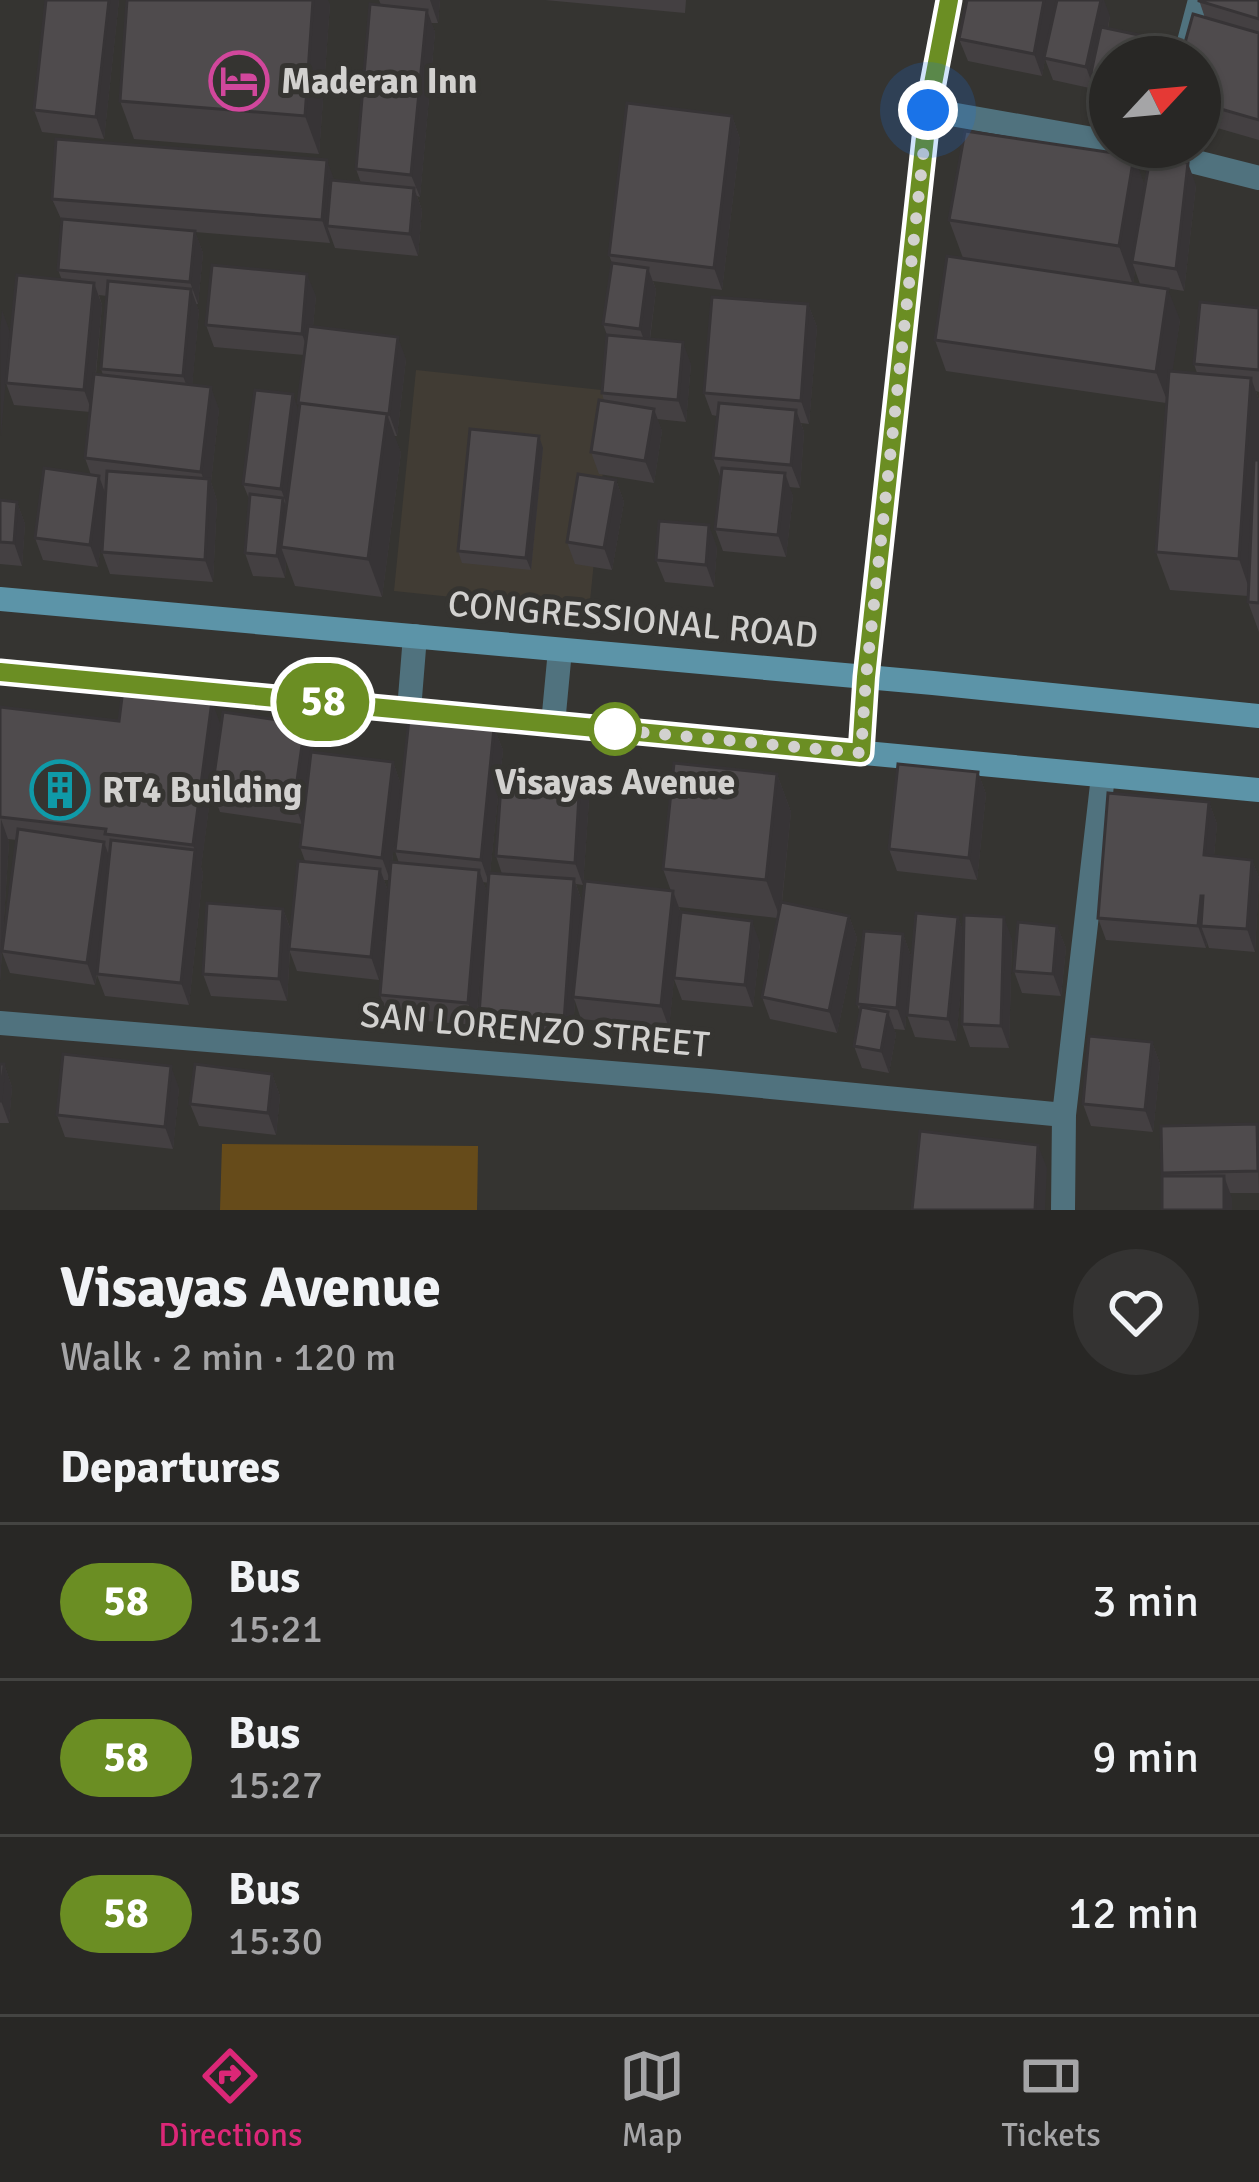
<!DOCTYPE html>
<html lang="en">
<head>
<meta charset="utf-8">
<style>
  body { margin:0; font-family:Signika,sans-serif; background:#343332; color:#f1f3f6; height:100vh; display:flex; flex-direction:column; font-size:45px; white-space:nowrap }
  * { box-sizing:border-box; margin:0 }
  p { font-size:39px; color:#a5a5a7 }
  .icon { flex:none; width:66px; height:66px; fill:none; stroke:currentColor; stroke-width:2; stroke-linecap:round; stroke-linejoin:round }
  .map { position:relative; height:1210px; overflow:hidden }
  .sheet { display:flex; flex-direction:column; background:#282725; flex:1 }
  .sheet>* { flex:none }
  .badge { padding:0 24px; border-radius:39px; font-size:42px; line-height:78px }
  .needle { width:78px; rotate:64deg }
  .fabs { position:absolute; left:1089px; top:36px; display:grid; gap:24px }
  .fabs a { display:grid; place-items:center; width:132px; height:132px; border-radius:50%; background:#282725; box-shadow:0 3px 9px #0004,0 0 0 3px #444442; font-size:60px }
  .you { position:absolute; width:60px; height:60px; margin:-30px; border:9px solid #fff; border-radius:50%; background:#1a73e8; box-shadow:0 0 0 18px #1a73e833 }
  .map>.badge { position:absolute; translate:-50% -50%; box-shadow:0 0 0 6px #fff }
  h2 { padding:0 60px; font-size:45px; line-height:108px }
  .round { display:grid; place-items:center; flex:none; width:126px; height:126px; border-radius:63px; background:#343332 }
  .summary { display:flex; align-items:center; justify-content:space-between; height:204px; padding:0 60px }
  h1 { font-size:57px; font-weight:700; line-height:90px }
  ul { padding:0; list-style:none }
  li { display:flex; align-items:center; gap:36px; height:156px; padding:0 60px; border-top:3px solid #444442 }
  li div { flex:1 }
  li b { display:block; font-size:45px }
  li em { font-style:normal }
  li .badge { min-width:132px; font-weight:700; text-align:center }
  .dock { display:flex; justify-content:space-around; align-items:center; height:168px; border-top:3px solid #444442; background:#282725; font-size:33px; color:#a5a5a7 }
  .dock a { display:grid; justify-items:center; gap:6px }
  .dock .on { color:#db2777 }
  .map>svg:first-child { display:block }
  .built { fill:#413c34 }
  .green { fill:#664b1a }
  .lines { fill:none; stroke-linecap:round; stroke-linejoin:round }
  .service { stroke:#50727e; stroke-width:24 }
  .minor { stroke:#50727e; stroke-width:24 }
  .tertiary { stroke:#50727e; stroke-width:24 }
  .secondary { stroke:#5c94a8; stroke-width:24 }
  .wall { fill:#444042; fill-rule:evenodd }
  .shaded-wall { fill:#373436 }
  .building { fill:#4f4b4d; stroke:#373436; stroke-width:3 }
  .line-casing { stroke:#fff; stroke-width:27 }
  .line { stroke:#6b8e23; stroke-width:18 }
  .walk { stroke:#d2d1cf; stroke-width:12; stroke-dasharray:0 21.6 }
  .stop-dot { fill:#fff; stroke:#6b8e23; stroke-width:6 }
  .labels { text-anchor:middle; dominant-baseline:central; stroke-width:10; stroke-linejoin:round; paint-order:stroke }
  .poi-label { font-size:36px; font-weight:bold; fill:#d2d1cf; stroke:#353431; text-anchor:start }
  .street-label { font-size:36px; fill:#d2d1cf; stroke:#353431 }
  .stop-label { font-size:36px; font-weight:bold; fill:#d2d1cf; stroke:#353431 }
</style>
</head>
<body>
<div class="map">
<svg width="1259" height="1210" viewBox="0 0 1259 1210">
  <rect width="100%" height="100%" fill="#353431"/>
  <path class="built" d="M 416,370 L 611,391 L 589,611 L 394,591 Z"/>
  <path class="green" d="M 222,1144 L 478,1146 L 477,1210 L 220,1210 Z"/>
  <g class="lines">
    <path class="service" d="M 409,710 L 415,636
      M 553,724 L 560,650"/>
    <path class="minor" d="M 1185,57 L 1200,0
      M 928,110 L 1110,142
      M 1136,147 L 1259,178
      M 0,1023 L 709,1081 L 1064,1115
      M 1063,1210 L 1064,1115 L 1103,776"/>
    <path class="tertiary" d="M 861,753 L 865,677 L 928,110 L 949,0"/>
    <path class="secondary" d="M 0,599 L 933,683 L 1259,716
      M 0,672 L 1259,790"/>
  </g>
  <path class="wall" d="M 46,0 L 119,0 L 104,139 L 42,132 L 34,110 Z
    M 379,0 L 440,0 L 438,23 L 431,23 L 435,32 L 420,197 L 417,196 L 422,210 L 418,256 L 335,248 L 330,234 L 330,243 L 195,232 L 203,253 L 198,304 L 196,304 L 199,311 L 192,385 L 219,409 L 211,482 L 217,501 L 213,582 L 110,574 L 102,552 L 103,527 L 98,567 L 43,560 L 35,538 L 91,475 L 85,458 L 90,412 L 14,405 L 6,383 L 62,280 L 58,270 L 62,221 L 52,199 L 334,180 L 361,183 L 356,169 L 381,5 ZM 99,295 L 107,296 L 101,369 L 103,375 L 96,374 L 102,305 Z
    M 545,0 L 686,0 L 685,13 Z
    M 1199,0 L 1259,0 L 1259,140 L 1200,123 L 1200,57 L 1205,18 Z
    M 330,4 L 319,154 L 134,139 L 120,101 Z
    M 1110,16 L 1108,29 L 1110,98 L 1100,95 L 1095,85 L 1094,89 L 1053,80 L 1045,59 L 1042,76 L 968,61 L 959,39 Z
    M 732,116 L 740,139 L 722,290 L 653,281 L 656,290 L 650,339 L 691,364 L 686,422 L 657,419 L 662,431 L 654,483 L 599,474 L 591,452 L 604,401 L 602,393 L 607,335 L 603,324 L 612,263 L 609,255 Z
    M 1134,156 L 1145,188 L 1196,185 L 1184,291 L 1140,284 L 1135,270 L 1133,284 L 1180,320 L 1172,371 L 1197,373 L 1194,364 L 1259,308 L 1259,392 L 1256,391 L 1259,400 L 1259,632 L 1248,602 L 1248,596 L 1170,590 L 1156,552 L 1166,403 L 946,371 L 935,340 L 963,258 L 949,220 Z
    M 316,296 L 313,326 L 406,359 L 397,436 L 394,436 L 401,453 L 382,597 L 295,586 L 286,561 L 285,578 L 253,576 L 245,553 L 250,501 L 243,484 L 299,410 L 304,355 L 214,347 L 206,325 Z
    M 808,304 L 817,327 L 809,424 L 801,423 L 804,432 L 800,488 L 789,487 L 793,496 L 786,557 L 723,551 L 715,529 L 721,479 L 713,458 L 717,416 L 712,415 L 704,393 Z
    M 543,448 L 531,570 L 462,563 L 458,551 Z
    M 616,480 L 624,502 L 612,570 L 575,564 L 567,542 Z
    M 0,500 L 17,502 L 25,524 L 22,566 L 0,564 Z
    M 717,547 L 714,587 L 665,582 L 656,560 Z
    M 0,707 L 119,721 L 220,723 L 201,867 L 203,873 L 189,1005 L 105,996 L 97,975 L 95,985 L 10,973 L 2,952 L 0,982 ZM 8,839 L 17,840 L 2,948 L 9,842 Z
    M 494,728 L 503,750 L 490,873 L 502,874 L 496,856 L 589,800 L 583,885 L 576,884 L 582,902 L 671,891 L 663,869 L 777,774 L 791,812 L 782,902 L 849,916 L 857,938 L 837,1033 L 770,1019 L 762,997 L 777,918 L 679,907 L 681,912 L 760,943 L 753,1007 L 682,1000 L 674,979 L 669,1028 L 581,1019 L 575,1001 L 572,1044 L 487,1037 L 479,1015 L 489,883 L 483,882 L 487,892 L 476,1025 L 388,1018 L 380,995 L 389,880 L 384,880 L 388,891 L 379,980 L 297,971 L 290,952 L 287,1001 L 211,996 L 203,974 L 283,909 L 291,930 L 305,861 L 300,847 L 302,824 L 220,812 L 212,790 L 313,746 L 312,752 L 393,762 L 401,785 L 392,863 L 399,863 L 395,851 Z
    M 978,772 L 986,794 L 977,880 L 897,871 L 889,849 Z
    M 1209,802 L 1217,824 L 1214,856 L 1252,860 L 1259,878 L 1255,952 L 1209,948 L 1207,942 L 1206,948 L 1106,940 L 1098,918 Z
    M 958,917 L 964,934 L 1012,939 L 1009,1048 L 970,1047 L 962,1024 L 963,966 L 956,1041 L 915,1037 L 907,1015 Z
    M 1057,926 L 1066,948 L 1061,996 L 1022,993 L 1014,971 Z
    M 903,934 L 911,956 L 905,1030 L 894,1029 L 896,1034 L 889,1073 L 862,1068 L 854,1046 L 860,1012 L 857,1004 Z
    M 1152,1042 L 1160,1064 L 1153,1132 L 1091,1126 L 1083,1104 Z
    M 0,1064 L 4,1064 L 12,1087 L 9,1123 L 0,1123 Z
    M 272,1074 L 280,1096 L 276,1135 L 199,1126 L 190,1104 Z
    M 179,1088 L 173,1149 L 65,1137 L 57,1115 Z
    M 1257,1124 L 1259,1193 L 1230,1193 L 1232,1210 L 1162,1210 L 1162,1173 Z"/>
  <path class="shaded-wall" d="M 109,0 L 119,0 L 104,139 L 96,117 Z
    M 313,0 L 328,0 L 330,4 L 319,154 L 305,116 Z
    M 430,0 L 440,0 L 438,23 Z
    M 1044,0 L 1056,0 L 1042,76 L 1034,54 Z
    M 1101,0 L 1104,0 L 1110,16 L 1098,75 L 1091,73 L 1095,84 L 1094,89 L 1086,67 Z
    M 427,10 L 435,32 L 420,197 L 411,175 Z
    M 1153,38 L 1160,57 L 1149,57 Z
    M 732,116 L 740,139 L 722,290 L 714,268 Z
    M 1134,156 L 1148,194 L 1132,262 L 1135,270 L 1133,285 L 1119,246 Z
    M 327,160 L 335,182 L 327,226 L 330,234 L 330,243 L 322,220 Z
    M 1188,163 L 1196,185 L 1184,291 L 1176,269 Z
    M 414,188 L 422,210 L 418,256 L 410,234 Z
    M 195,231 L 203,253 L 198,304 L 190,282 Z
    M 648,268 L 656,290 L 648,351 L 640,329 Z
    M 307,274 L 316,296 L 310,356 L 302,334 Z
    M 94,283 L 102,305 L 92,412 L 84,390 Z
    M 191,289 L 199,311 L 191,398 L 183,376 Z
    M 1168,289 L 1180,320 L 1168,403 L 1156,372 Z
    M 808,304 L 817,327 L 809,424 L 801,401 Z
    M 2,310 L 10,332 L 1,436 L 0,332 Z
    M 398,337 L 406,359 L 397,436 L 389,414 Z
    M 683,342 L 691,364 L 686,422 L 678,400 Z
    M 1251,378 L 1259,400 L 1259,500 L 1252,597 L 1239,559 Z
    M 211,387 L 219,409 L 211,482 L 217,501 L 213,582 L 205,560 L 208,492 L 201,472 Z
    M 293,394 L 301,417 L 289,511 L 281,489 Z
    M 654,409 L 662,431 L 654,483 L 645,461 Z
    M 796,410 L 804,432 L 800,488 L 791,465 Z
    M 387,414 L 401,453 L 382,597 L 368,559 Z
    M 539,436 L 543,448 L 531,570 L 526,558 Z
    M 785,473 L 793,496 L 786,557 L 778,535 Z
    M 99,476 L 107,498 L 98,567 L 90,545 Z
    M 616,480 L 624,502 L 612,570 L 604,548 Z
    M 283,498 L 291,520 L 281,547 L 286,561 L 285,578 L 277,556 Z
    M 17,502 L 25,524 L 22,566 L 14,543 Z
    M 709,525 L 717,547 L 714,587 L 706,565 Z
    M 212,701 L 220,723 L 201,868 L 193,845 Z
    M 305,724 L 313,746 L 302,824 L 294,802 Z
    M 494,728 L 503,750 L 489,883 L 481,860 Z
    M 393,762 L 401,785 L 390,880 L 382,858 Z
    M 978,772 L 986,794 L 977,880 L 969,858 Z
    M 777,774 L 791,812 L 780,918 L 766,880 Z
    M 580,778 L 589,800 L 583,885 L 575,863 Z
    M 1209,802 L 1217,824 L 1212,877 L 1204,855 Z
    M 1,819 L 9,842 L 0,982 Z
    M 104,842 L 112,864 L 95,985 L 87,963 Z
    M 195,850 L 203,873 L 189,1005 L 181,983 Z
    M 1252,860 L 1259,878 L 1255,952 L 1247,929 Z
    M 380,869 L 388,891 L 379,980 L 371,957 Z
    M 479,870 L 487,892 L 476,1025 L 468,1003 Z
    M 574,879 L 582,902 L 573,997 L 575,1001 L 572,1044 L 564,1022 Z
    M 673,891 L 681,913 L 669,1028 L 661,1006 Z
    M 1201,896 L 1209,918 L 1201,926 L 1207,942 L 1206,948 L 1198,926 Z
    M 283,909 L 291,931 L 287,1001 L 279,979 Z
    M 849,916 L 857,938 L 837,1033 L 829,1011 Z
    M 958,917 L 966,939 L 956,1041 L 948,1019 Z
    M 1004,917 L 1012,939 L 1009,1048 L 1001,1026 Z
    M 752,921 L 760,943 L 753,1007 L 745,985 Z
    M 1057,926 L 1066,948 L 1061,996 L 1053,974 Z
    M 903,934 L 911,956 L 905,1030 L 897,1008 Z
    M 888,1012 L 896,1034 L 889,1073 L 881,1051 Z
    M 1152,1042 L 1160,1064 L 1153,1132 L 1145,1110 Z
    M 4,1064 L 12,1087 L 9,1123 L 1,1101 Z
    M 171,1066 L 179,1088 L 173,1149 L 165,1127 Z
    M 272,1074 L 280,1096 L 276,1135 L 268,1113 Z
    M 1038,1145 L 1047,1168 L 1045,1210 L 1035,1210 Z
    M 1224,1176 L 1232,1198 L 1232,1210 L 1224,1210 Z"/>
  <path class="building" d="M 46,0 L 109,0 L 96,117 L 34,110 Z
    M 127,0 L 313,0 L 305,116 L 120,101 Z
    M 967,0 L 1044,0 L 1034,54 L 959,39 Z
    M 1057,0 L 1101,0 L 1086,67 L 1044,58 Z
    M 1199,0 L 1259,0 L 1259,19 L 1199,1 Z
    M 370,4 L 427,10 L 411,175 L 356,169 Z
    M 1193,14 L 1259,33 L 1259,120 L 1200,103 L 1200,57 L 1181,57 Z
    M 1101,27 L 1153,38 L 1149,57 L 1110,57 L 1110,77 L 1091,73 Z
    M 627,103 L 732,116 L 714,268 L 609,255 Z
    M 965,131 L 1134,156 L 1119,246 L 949,220 Z
    M 56,139 L 327,160 L 322,220 L 52,199 Z
    M 1150,158 L 1188,163 L 1176,269 L 1132,262 Z
    M 331,180 L 414,188 L 410,234 L 327,226 Z
    M 62,219 L 195,231 L 190,282 L 58,270 Z
    M 947,256 L 1168,289 L 1156,372 L 935,340 Z
    M 612,263 L 648,268 L 640,329 L 603,324 Z
    M 212,265 L 307,274 L 302,334 L 206,325 Z
    M 17,275 L 94,283 L 84,390 L 6,383 Z
    M 108,281 L 191,289 L 183,376 L 101,369 Z
    M 712,297 L 808,304 L 801,401 L 704,393 Z
    M 1200,302 L 1259,308 L 1259,370 L 1194,364 Z
    M 308,326 L 398,337 L 389,414 L 298,403 Z
    M 607,335 L 683,342 L 678,400 L 602,393 Z
    M 1169,371 L 1251,378 L 1239,559 L 1156,552 Z
    M 94,374 L 211,387 L 201,472 L 85,458 Z
    M 255,390 L 293,394 L 281,489 L 243,484 Z
    M 599,400 L 654,409 L 645,461 L 591,452 Z
    M 300,403 L 387,414 L 368,559 L 281,547 Z
    M 719,403 L 796,410 L 791,465 L 713,458 Z
    M 470,429 L 539,436 L 526,558 L 458,551 Z
    M 1254,460 L 1259,460 L 1259,603 L 1248,602 Z
    M 44,468 L 99,476 L 90,545 L 35,538 Z
    M 722,468 L 785,473 L 778,535 L 715,529 Z
    M 107,471 L 209,479 L 205,560 L 102,552 Z
    M 578,474 L 616,480 L 604,548 L 567,542 Z
    M 250,494 L 283,498 L 277,556 L 245,553 Z
    M 0,500 L 17,502 L 14,543 L 0,542 Z
    M 659,521 L 709,525 L 706,565 L 656,560 Z
    M 123,689 L 212,701 L 193,845 L 105,834 L 106,829 L 0,817 L 0,707 L 119,721 Z
    M 223,712 L 305,724 L 294,802 L 212,790 Z
    M 409,719 L 494,728 L 481,860 L 395,851 Z
    M 311,752 L 393,762 L 382,858 L 300,847 Z
    M 674,763 L 777,774 L 766,880 L 663,869 Z
    M 898,764 L 978,772 L 969,858 L 889,849 Z
    M 502,771 L 580,778 L 575,863 L 496,856 Z
    M 1108,793 L 1209,802 L 1204,855 L 1252,860 L 1247,929 L 1201,926 L 1203,896 L 1201,896 L 1198,926 L 1098,918 Z
    M 18,829 L 104,842 L 87,963 L 2,951 Z
    M 111,840 L 195,850 L 181,983 L 97,974 Z
    M 298,861 L 380,869 L 371,957 L 289,949 Z
    M 391,862 L 479,870 L 468,1003 L 380,995 Z
    M 489,873 L 574,879 L 564,1022 L 479,1015 Z
    M 585,881 L 673,891 L 661,1006 L 573,997 Z
    M 781,902 L 849,916 L 829,1011 L 762,997 Z
    M 207,903 L 283,909 L 279,979 L 203,974 Z
    M 681,912 L 752,921 L 745,985 L 674,978 Z
    M 916,913 L 958,917 L 948,1019 L 907,1015 Z
    M 964,915 L 1004,917 L 1001,1026 L 962,1024 Z
    M 1018,922 L 1057,926 L 1053,974 L 1014,971 Z
    M 864,931 L 903,934 L 897,1008 L 857,1004 Z
    M 861,1007 L 888,1012 L 881,1051 L 854,1046 Z
    M 1089,1036 L 1152,1042 L 1145,1110 L 1083,1104 Z
    M 63,1054 L 171,1066 L 165,1127 L 57,1115 Z
    M 0,1064 L 4,1064 L 1,1101 L 0,1101 Z
    M 195,1064 L 272,1074 L 268,1113 L 190,1104 Z
    M 1257,1124 L 1258,1171 L 1162,1173 L 1161,1126 Z
    M 920,1131 L 1038,1145 L 1035,1210 L 912,1210 Z
    M 1162,1176 L 1224,1176 L 1224,1210 L 1162,1210 Z"/>
  <g class="lines">
    <g class="line-casing">
      <path id="line" d="M 0,672 L 861,753 L 866,677 L 928,110 L 949,0"/>
    </g>
    <use href="#line" class="line"/>
    <path class="walk" d="M 615,729 L 597,728 L 861,753 L 866,677 L 928,110"/>
  </g>
  <defs>
    <g id="hotel-ring" transform="scale(3)"><circle r="9.5" fill="#353431" stroke="#d1479c" stroke-width="1.5"/><path d="M-6-4.5h1.5V1H6V5H4.5V3h-9V5H-6ZM-4 0a1.8 1.8 0 1 1 3.6 0ZM.5 0V-2.5h3Q6-2.5 6 0Z" fill="#d1479c"/></g>
    <g id="building-ring" transform="scale(3)"><circle r="9.5" fill="#353431" stroke="#0f9aa8" stroke-width="1.5"/><path d="M-4-6H4V6H1V3H-1V6H-4ZM-2.5-4.3h1.7v1.8h-1.7ZM.8-4.3h1.7v1.8H.8ZM-2.5-1h1.7V.8h-1.7ZM.8-1h1.7V.8H.8Z" fill="#0f9aa8"/></g>
  </defs>
  <g fill-rule="evenodd">
    <use href="#hotel-ring" x="239" y="81"/>
    <use href="#building-ring" x="60" y="790"/>
  </g>
  <circle class="stop-dot" cx="615" cy="729" r="24"/>
  <g class="labels">
    <g class="poi-label">
      <text x="281" y="81">Maderan Inn</text>
      <text x="102" y="790">RT4 Building</text>
    </g>
    <g class="street-label">
      <text transform="translate(633 620) rotate(5)">CONGRESSIONAL ROAD</text>
      <text transform="translate(535 1030) rotate(5)">SAN LORENZO STREET</text>
    </g>
    <g class="stop-label">
      <text x="615" y="782">Visayas Avenue</text>
    </g>
  </g>
</svg>
<div class="fabs">
<a><svg class="needle" viewBox="-14 -14 28 28"><path d="M0-13l5 13h-10z" fill="#e53935"/><path d="M0 13l5-13h-10z" fill="#a5a5a7"/></svg></a>
</div>
<div class="you" style="left:928px;top:110px"></div>
<b class="badge" style="left:323px;top:702px;background:#6b8e23;color:#fff">58</b>
</div>
<section class="sheet">
<div class="summary"><div><h1>Visayas Avenue</h1><p>Walk · 2 min · 120 m</p></div><a class="round"><svg class="icon" aria-label="heart" viewBox="0 0 24 24"><path d="M12 20l-8-8c-3-5 5-10 8-4 3-6 11-1 8 4z"/></svg></a></div>
<h2>Departures</h2>
<ul>
<li><span class="badge" style="background:#6b8e23;color:#fff">58</span><div><b>Bus</b><p>15:21</p></div><em>3 min</em></li>
<li><span class="badge" style="background:#6b8e23;color:#fff">58</span><div><b>Bus</b><p>15:27</p></div><em>9 min</em></li>
<li><span class="badge" style="background:#6b8e23;color:#fff">58</span><div><b>Bus</b><p>15:30</p></div><em>12 min</em></li>
</ul>
</section>
<nav class="dock">
<a class="on"><svg class="icon" aria-label="directions" viewBox="0 0 24 24"><path d="M12 3l9 9-9 9-9-9zM9 14v-3h6M13 9l2 2-2 2"/></svg>Directions</a>
<a><svg class="icon" aria-label="map" viewBox="0 0 24 24"><path d="M3 6l6-2 6 2 6-2v14l-6 2-6-2-6 2zM9 4v14M15 6v14"/></svg>Map</a>
<a><svg class="icon" aria-label="tickets" viewBox="0 0 24 24"><path d="M3 7h18v10H3zM15 7v10"/></svg>Tickets</a>
</nav>
</body>
</html>
